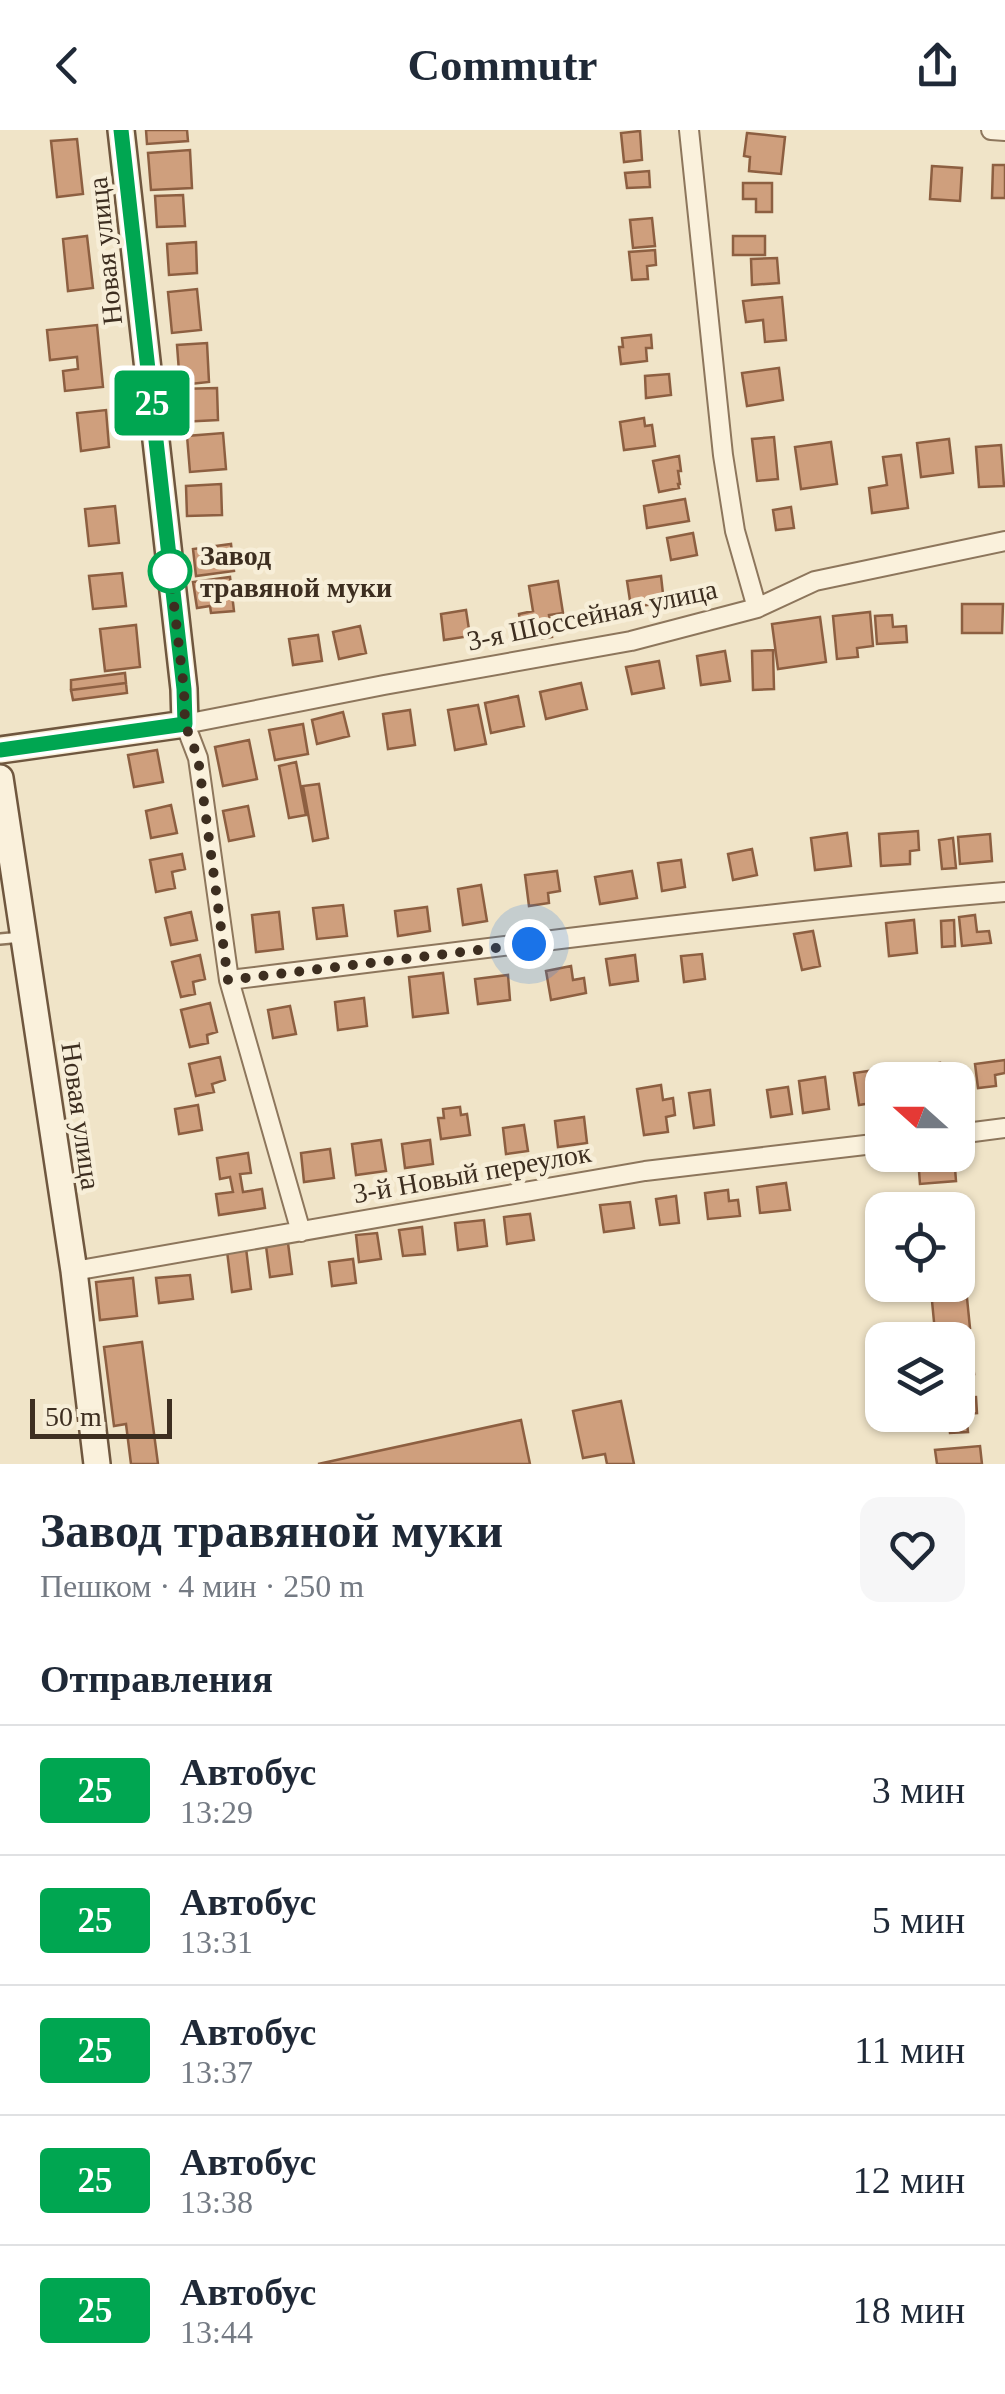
<!DOCTYPE html>
<html lang="ru">
<head>
<meta charset="utf-8">
<style>
  body { margin:0; font-family:"Times New Roman",serif; background:#f6f6f7; color:#1f2937; height:100vh; display:flex; flex-direction:column; font-size:38px; white-space:nowrap }
  * { box-sizing:border-box; margin:0 }
  p { font-size:32px; color:#747a83 }
  .icon { flex:none; width:55px; height:55px; fill:none; stroke:currentColor; stroke-width:2; stroke-linecap:round; stroke-linejoin:round }
  .map { position:relative; height:1334px; overflow:hidden }
  .sheet { display:flex; flex-direction:column; background:#fff; flex:1 }
  .sheet>* { flex:none }
  .badge { padding:0 20px; border-radius:8px; font-size:35px; line-height:65px }
  .needle { width:65px; rotate:291deg }
  .fabs { position:absolute; left:865px; top:932px; display:grid; gap:20px }
  .fabs a { display:grid; place-items:center; width:110px; height:110px; border-radius:20px; background:#fff; box-shadow:0 2px 8px #0004; font-size:50px }
  .scale { position:absolute; left:30px; bottom:25px; width:142px; box-sizing:border-box; padding-left:10px; border:5px solid #3d2e20; border-top:0; font-size:28px; line-height:35px; white-space:nowrap; color:#3d2e20; -webkit-text-stroke:8px #f7eed8; paint-order:stroke }
  .you { position:absolute; width:50px; height:50px; margin:-25px; border:8px solid #fff; border-radius:50%; background:#1a73e8; box-shadow:0 0 0 15px #1a73e833 }
  .map>.badge { position:absolute; translate:-50% -50%; box-shadow:0 0 0 5px #fff }
  h2 { padding:0 40px; font-size:38px; line-height:90px }
  .round { display:grid; place-items:center; flex:none; width:105px; height:105px; border-radius:20px; background:#f6f6f7 }
  .summary { display:flex; align-items:center; justify-content:space-between; height:170px; padding:0 40px }
  h1 { font-size:48px; font-weight:700; line-height:75px }
  ul { padding:0; list-style:none }
  li { display:flex; align-items:center; gap:30px; height:130px; padding:0 40px; border-top:2px solid #e0e1e3 }
  li div { flex:1 }
  li b { display:block; font-size:38px }
  li em { font-style:normal }
  li .badge { min-width:110px; font-weight:700; text-align:center }
  header { display:flex; justify-content:space-between; align-items:center; height:130px; padding:0 40px; background:#fff; font-size:45px; font-weight:700 }
  .map>svg:first-child { display:block }
  .building { fill:#cf9f7d; stroke:#8d5f41; stroke-width:2.5 }
  .lines { fill:none; stroke-linecap:round; stroke-linejoin:round }
  .lane-casing { stroke:#8d765c; stroke-width:14 }
  .street-casing { stroke:#8d765c; stroke-width:22 }
  .secondary-casing { stroke:#6f573f; stroke-width:30 }
  .lane { stroke:#faf1dc; stroke-width:9 }
  .street { stroke:#faf1dc; stroke-width:18 }
  .secondary { stroke:#faf1dc; stroke-width:25 }
  .line-casing { stroke:#fff; stroke-width:22 }
  .line { stroke:#00a651; stroke-width:15 }
  .walk { stroke:#3d2e20; stroke-width:10; stroke-dasharray:0 18 }
  .stop-dot { fill:#fff; stroke:#00a651; stroke-width:5 }
  .labels { text-anchor:middle; dominant-baseline:central; stroke-width:9; stroke-linejoin:round; paint-order:stroke }
  .street-label { font-size:28px; fill:#3d2e20; stroke:#f7eed8 }
  .stop-label { font-size:28px; font-weight:bold; fill:#3d2e20; stroke:#f7eed8; text-anchor:start }
</style>
</head>
<body>
<header><svg class="icon" aria-label="back" viewBox="0 0 24 24"><path d="M15 5l-7 7 7 7"/></svg>Commutr<svg class="icon" aria-label="share" viewBox="0 0 24 24"><path d="M12 15V3M7 8l5-5 5 5M5 13v7h14v-7"/></svg></header>
<div class="map">
<svg width="1005" height="1334" viewBox="0 0 1005 1334">
  <rect width="100%" height="100%" fill="#f0e4c8"/>
  <path class="building" d="M 146,0 L 187,0 L 188,11 L 147,14 Z
    M 640,1 L 642,30 L 624,32 L 621,3 Z
    M 747,3 L 785,7 L 781,44 L 749,41 L 750,27 L 744,26 Z
    M 77,9 L 83,64 L 57,67 L 51,11 Z
    M 190,20 L 192,58 L 151,60 L 148,23 Z
    M 993,35 L 1005,35 L 1005,68 L 992,68 Z
    M 932,36 L 962,38 L 960,71 L 930,69 Z
    M 649,41 L 650,57 L 627,58 L 625,43 Z
    M 743,53 L 772,53 L 772,82 L 756,82 L 756,69 L 743,69 Z
    M 183,65 L 185,96 L 157,97 L 155,66 Z
    M 652,88 L 655,116 L 633,118 L 630,90 Z
    M 87,106 L 93,158 L 68,161 L 63,109 Z
    M 733,106 L 765,106 L 765,125 L 733,125 Z
    M 196,112 L 197,143 L 169,145 L 167,114 Z
    M 655,120 L 656,135 L 647,136 L 648,149 L 632,150 L 629,122 Z
    M 777,128 L 779,153 L 752,155 L 751,129 Z
    M 197,159 L 201,200 L 172,203 L 168,162 Z
    M 782,167 L 786,210 L 765,212 L 763,190 L 746,192 L 743,171 Z
    M 97,195 L 103,257 L 65,261 L 63,241 L 78,239 L 77,227 L 50,230 L 47,200 Z
    M 651,205 L 652,218 L 646,218 L 647,231 L 621,234 L 619,217 L 623,217 L 622,208 Z
    M 207,213 L 209,252 L 180,255 L 177,215 Z
    M 779,238 L 783,270 L 747,276 L 742,243 Z
    M 669,244 L 671,265 L 646,268 L 645,246 Z
    M 217,258 L 218,290 L 180,292 L 179,259 Z
    M 106,280 L 109,317 L 81,321 L 77,283 Z
    M 644,288 L 645,296 L 652,295 L 655,316 L 624,320 L 620,292 Z
    M 223,303 L 226,339 L 190,342 L 187,306 Z
    M 774,307 L 778,349 L 757,351 L 752,309 Z
    M 949,309 L 953,343 L 921,347 L 917,313 Z
    M 831,312 L 837,354 L 801,359 L 795,317 Z
    M 1001,315 L 1004,356 L 979,357 L 976,317 Z
    M 901,325 L 908,378 L 872,383 L 869,358 L 887,355 L 883,327 Z
    M 679,326 L 681,341 L 678,341 L 680,354 L 678,354 L 679,358 L 659,362 L 653,331 Z
    M 221,354 L 222,385 L 187,386 L 186,356 Z
    M 685,369 L 689,391 L 647,398 L 644,376 Z
    M 115,376 L 119,413 L 89,416 L 85,379 Z
    M 791,377 L 794,398 L 776,400 L 773,380 Z
    M 693,403 L 697,425 L 671,430 L 667,408 Z
    M 231,414 L 234,441 L 196,446 L 193,419 Z
    M 122,443 L 126,476 L 93,479 L 89,446 Z
    M 661,446 L 664,473 L 631,477 L 627,451 Z
    M 230,447 L 234,481 L 211,483 L 210,476 L 197,478 L 193,452 Z
    M 558,451 L 563,483 L 549,485 L 552,507 L 523,511 L 519,484 L 533,481 L 529,456 Z
    M 962,474 L 1003,474 L 1002,503 L 962,503 Z
    M 466,480 L 470,506 L 444,510 L 441,484 Z
    M 870,482 L 873,516 L 857,518 L 858,527 L 837,529 L 833,486 Z
    M 892,485 L 893,497 L 906,496 L 907,512 L 877,514 L 875,486 Z
    M 820,487 L 826,532 L 778,539 L 772,494 Z
    M 136,495 L 140,537 L 105,541 L 100,499 Z
    M 360,496 L 366,523 L 339,529 L 333,502 Z
    M 318,505 L 322,531 L 293,535 L 289,509 Z
    M 773,520 L 774,559 L 753,560 L 752,521 Z
    M 725,521 L 730,551 L 701,555 L 697,526 Z
    M 659,531 L 664,558 L 632,564 L 626,537 Z
    M 125,543 L 126,553 L 71,560 L 71,550 Z
    M 126,553 L 127,563 L 73,570 L 71,560 Z
    M 581,553 L 587,579 L 546,589 L 540,562 Z
    M 518,566 L 524,596 L 491,603 L 485,573 Z
    M 478,575 L 486,614 L 455,620 L 448,580 Z
    M 410,580 L 415,615 L 388,619 L 383,584 Z
    M 343,582 L 349,606 L 317,614 L 312,590 Z
    M 303,594 L 308,624 L 275,630 L 269,600 Z
    M 249,610 L 257,649 L 223,656 L 215,617 Z
    M 157,620 L 163,652 L 134,657 L 128,625 Z
    M 296,632 L 306,685 L 289,688 L 279,636 Z
    M 319,654 L 328,708 L 313,711 L 303,656 Z
    M 171,675 L 177,703 L 151,708 L 146,681 Z
    M 248,676 L 254,706 L 229,711 L 223,681 Z
    M 918,701 L 919,720 L 910,721 L 910,734 L 881,736 L 879,704 Z
    M 847,703 L 851,736 L 815,740 L 811,708 Z
    M 990,704 L 992,731 L 960,734 L 958,707 Z
    M 953,708 L 956,738 L 942,739 L 939,710 Z
    M 752,719 L 757,745 L 733,750 L 728,724 Z
    M 182,724 L 185,739 L 172,742 L 175,758 L 156,762 L 150,730 Z
    M 681,730 L 685,757 L 662,761 L 658,733 Z
    M 557,741 L 560,761 L 548,763 L 549,773 L 529,776 L 525,745 Z
    M 632,741 L 637,768 L 600,774 L 595,747 Z
    M 481,755 L 487,791 L 463,795 L 458,759 Z
    M 343,775 L 347,806 L 317,809 L 313,778 Z
    M 427,777 L 430,801 L 398,806 L 395,781 Z
    M 191,782 L 197,810 L 171,815 L 165,788 Z
    M 279,782 L 283,819 L 256,822 L 252,785 Z
    M 975,785 L 977,802 L 989,801 L 991,813 L 962,816 L 959,787 Z
    M 914,790 L 917,823 L 889,826 L 886,793 Z
    M 954,790 L 955,816 L 942,817 L 941,791 Z
    M 813,801 L 820,836 L 802,840 L 794,804 Z
    M 702,824 L 705,849 L 684,852 L 681,826 Z
    M 200,825 L 205,849 L 193,852 L 195,864 L 181,867 L 172,832 Z
    M 635,825 L 638,851 L 610,855 L 606,829 Z
    M 571,836 L 573,850 L 584,848 L 586,863 L 551,870 L 546,841 Z
    M 443,843 L 448,883 L 413,887 L 409,847 Z
    M 508,845 L 510,870 L 478,874 L 475,849 Z
    M 364,868 L 367,896 L 338,900 L 335,872 Z
    M 210,873 L 217,902 L 207,905 L 208,913 L 190,917 L 181,880 Z
    M 290,876 L 296,904 L 273,908 L 268,880 Z
    M 220,927 L 225,950 L 212,954 L 214,962 L 196,966 L 189,934 Z
    M 1005,930 L 1005,943 L 995,945 L 996,956 L 978,958 L 975,934 Z
    M 940,933 L 942,950 L 918,950 L 916,936 Z
    M 910,935 L 913,950 L 882,950 L 882,990 L 881,990 L 878,972 L 859,975 L 854,943 Z
    M 825,947 L 829,979 L 803,983 L 799,951 Z
    M 661,955 L 663,970 L 673,968 L 675,985 L 666,987 L 668,1002 L 644,1005 L 637,959 Z
    M 788,957 L 792,984 L 771,987 L 767,960 Z
    M 710,960 L 714,995 L 694,998 L 689,963 Z
    M 198,975 L 202,1000 L 179,1004 L 175,979 Z
    M 460,977 L 461,985 L 467,984 L 470,1005 L 441,1009 L 438,988 L 444,988 L 443,979 Z
    M 584,987 L 587,1013 L 558,1017 L 555,991 Z
    M 524,995 L 528,1021 L 506,1024 L 503,998 Z
    M 381,1010 L 386,1041 L 356,1045 L 352,1014 Z
    M 430,1010 L 433,1034 L 405,1038 L 402,1014 Z
    M 330,1019 L 334,1048 L 304,1052 L 301,1023 Z
    M 248,1023 L 251,1043 L 240,1044 L 243,1062 L 262,1059 L 265,1078 L 219,1085 L 216,1064 L 233,1062 L 230,1047 L 220,1049 L 217,1028 Z
    M 954,1025 L 956,1051 L 920,1054 L 918,1028 Z
    M 786,1053 L 790,1080 L 760,1083 L 757,1057 Z
    M 728,1060 L 729,1071 L 738,1070 L 740,1086 L 708,1089 L 705,1063 Z
    M 676,1066 L 679,1093 L 660,1095 L 656,1069 Z
    M 958,1068 L 960,1090 L 958,1091 L 958,1080 L 924,1080 L 924,1071 Z
    M 630,1072 L 634,1098 L 604,1102 L 600,1075 Z
    M 530,1084 L 534,1110 L 507,1114 L 504,1087 Z
    M 484,1090 L 487,1116 L 458,1120 L 455,1093 Z
    M 422,1097 L 425,1124 L 403,1126 L 399,1100 Z
    M 377,1103 L 381,1129 L 359,1132 L 356,1105 Z
    M 288,1113 L 292,1144 L 270,1147 L 266,1116 Z
    M 246,1118 L 251,1159 L 232,1162 L 227,1121 Z
    M 963,1121 L 965,1146 L 958,1147 L 958,1122 Z
    M 353,1129 L 356,1153 L 332,1156 L 329,1132 Z
    M 190,1145 L 193,1169 L 159,1173 L 156,1148 Z
    M 133,1148 L 137,1186 L 100,1190 L 96,1152 Z
    M 967,1168 L 970,1198 L 935,1202 L 932,1171 Z
    M 142,1212 L 158,1334 L 131,1334 L 126,1294 L 114,1296 L 104,1217 Z
    M 971,1214 L 974,1244 L 958,1245 L 958,1215 Z
    M 976,1267 L 977,1283 L 966,1284 L 968,1302 L 950,1303 L 948,1285 L 958,1285 L 958,1268 Z
    M 621,1271 L 634,1334 L 607,1334 L 605,1324 L 583,1328 L 573,1281 Z
    M 521,1290 L 530,1334 L 318,1334 Z
    M 980,1316 L 982,1334 L 937,1334 L 935,1320 Z"/>
  <g class="lines">
    <g class="lane-casing">
      <path id="lane" d="M 0,809 L 22,807"/>
    </g>
    <g class="street-casing">
      <path id="street" d="M 689,0 L 723,325 L 735,401 L 757,478
        M 991,0 L 1005,1
        M 229,850 C 487,819 745,783 1005,762
        M 958,1004 L 1005,998
        M 301,1102 L 229,850 L 198,628 L 185,594 L 384,555 L 631,511 L 757,478 L 815,451 L 1005,411
        M 74,1141 L 645,1041 L 882,1013"/>
    </g>
    <g class="secondary-casing">
      <path id="secondary" d="M 0,620 L 185,594 L 184,559 L 121,0
        M 0,648 L 74,1141 L 97,1334"/>
    </g>
    <use href="#lane" class="lane"/>
    <use href="#street" class="street"/>
    <use href="#secondary" class="secondary"/>
  </g>
  <g class="lines">
    <g class="line-casing">
      <path id="line" d="M 0,620 L 185,594 L 184,559 L 121,0"/>
    </g>
    <use href="#line" class="line"/>
    <path class="walk" d="M 170,441 L 184,559 L 185,594 L 198,628 L 228,850 L 529,814"/>
  </g>
  <circle class="stop-dot" cx="170" cy="441" r="20"/>
  <g class="labels">
    <g class="street-label">
      <text transform="translate(105 121) rotate(-96)">Новая улица</text>
      <text transform="translate(592 485) rotate(-12)">3-я Шоссейная улица</text>
      <text transform="translate(81 986) rotate(82)">Новая улица</text>
      <text transform="translate(472 1043) rotate(-10)">3-й Новый переулок</text>
    </g>
    <g class="stop-label">
      <text x="200" y="425">Завод<tspan x="200" dy="32">травяной муки</tspan></text>
    </g>
  </g>
</svg>
<div class="fabs">
<a><svg class="needle" viewBox="-14 -14 28 28"><path d="M0-13l5 13h-10z" fill="#e53935"/><path d="M0 13l5-13h-10z" fill="#747a83"/></svg></a>
<a><svg class="icon" aria-label="locate" viewBox="0 0 24 24"><circle cx="12" cy="12" r="6"/><path d="M12 2v4M12 18v4M2 12h4M18 12h4"/></svg></a>
<a><svg class="icon" aria-label="layers" viewBox="0 0 24 24"><path d="M12 4l9 5-9 5-9-5zM3 14l9 5 9-5"/></svg></a>
</div>
<div class="scale">50 m</div>
<div class="you" style="left:529px;top:814px"></div>
<b class="badge" style="left:152px;top:273px;background:#00a651;color:#fff">25</b>
</div>
<section class="sheet">
<div class="summary"><div><h1>Завод травяной муки</h1><p>Пешком · 4 мин · 250 m</p></div><a class="round"><svg class="icon" aria-label="heart" viewBox="0 0 24 24"><path d="M12 20l-8-8c-3-5 5-10 8-4 3-6 11-1 8 4z"/></svg></a></div>
<h2>Отправления</h2>
<ul>
<li><span class="badge" style="background:#00a651;color:#fff">25</span><div><b>Автобус</b><p>13:29</p></div><em>3 мин</em></li>
<li><span class="badge" style="background:#00a651;color:#fff">25</span><div><b>Автобус</b><p>13:31</p></div><em>5 мин</em></li>
<li><span class="badge" style="background:#00a651;color:#fff">25</span><div><b>Автобус</b><p>13:37</p></div><em>11 мин</em></li>
<li><span class="badge" style="background:#00a651;color:#fff">25</span><div><b>Автобус</b><p>13:38</p></div><em>12 мин</em></li>
<li><span class="badge" style="background:#00a651;color:#fff">25</span><div><b>Автобус</b><p>13:44</p></div><em>18 мин</em></li>
</ul>
</section>
</body>
</html>
